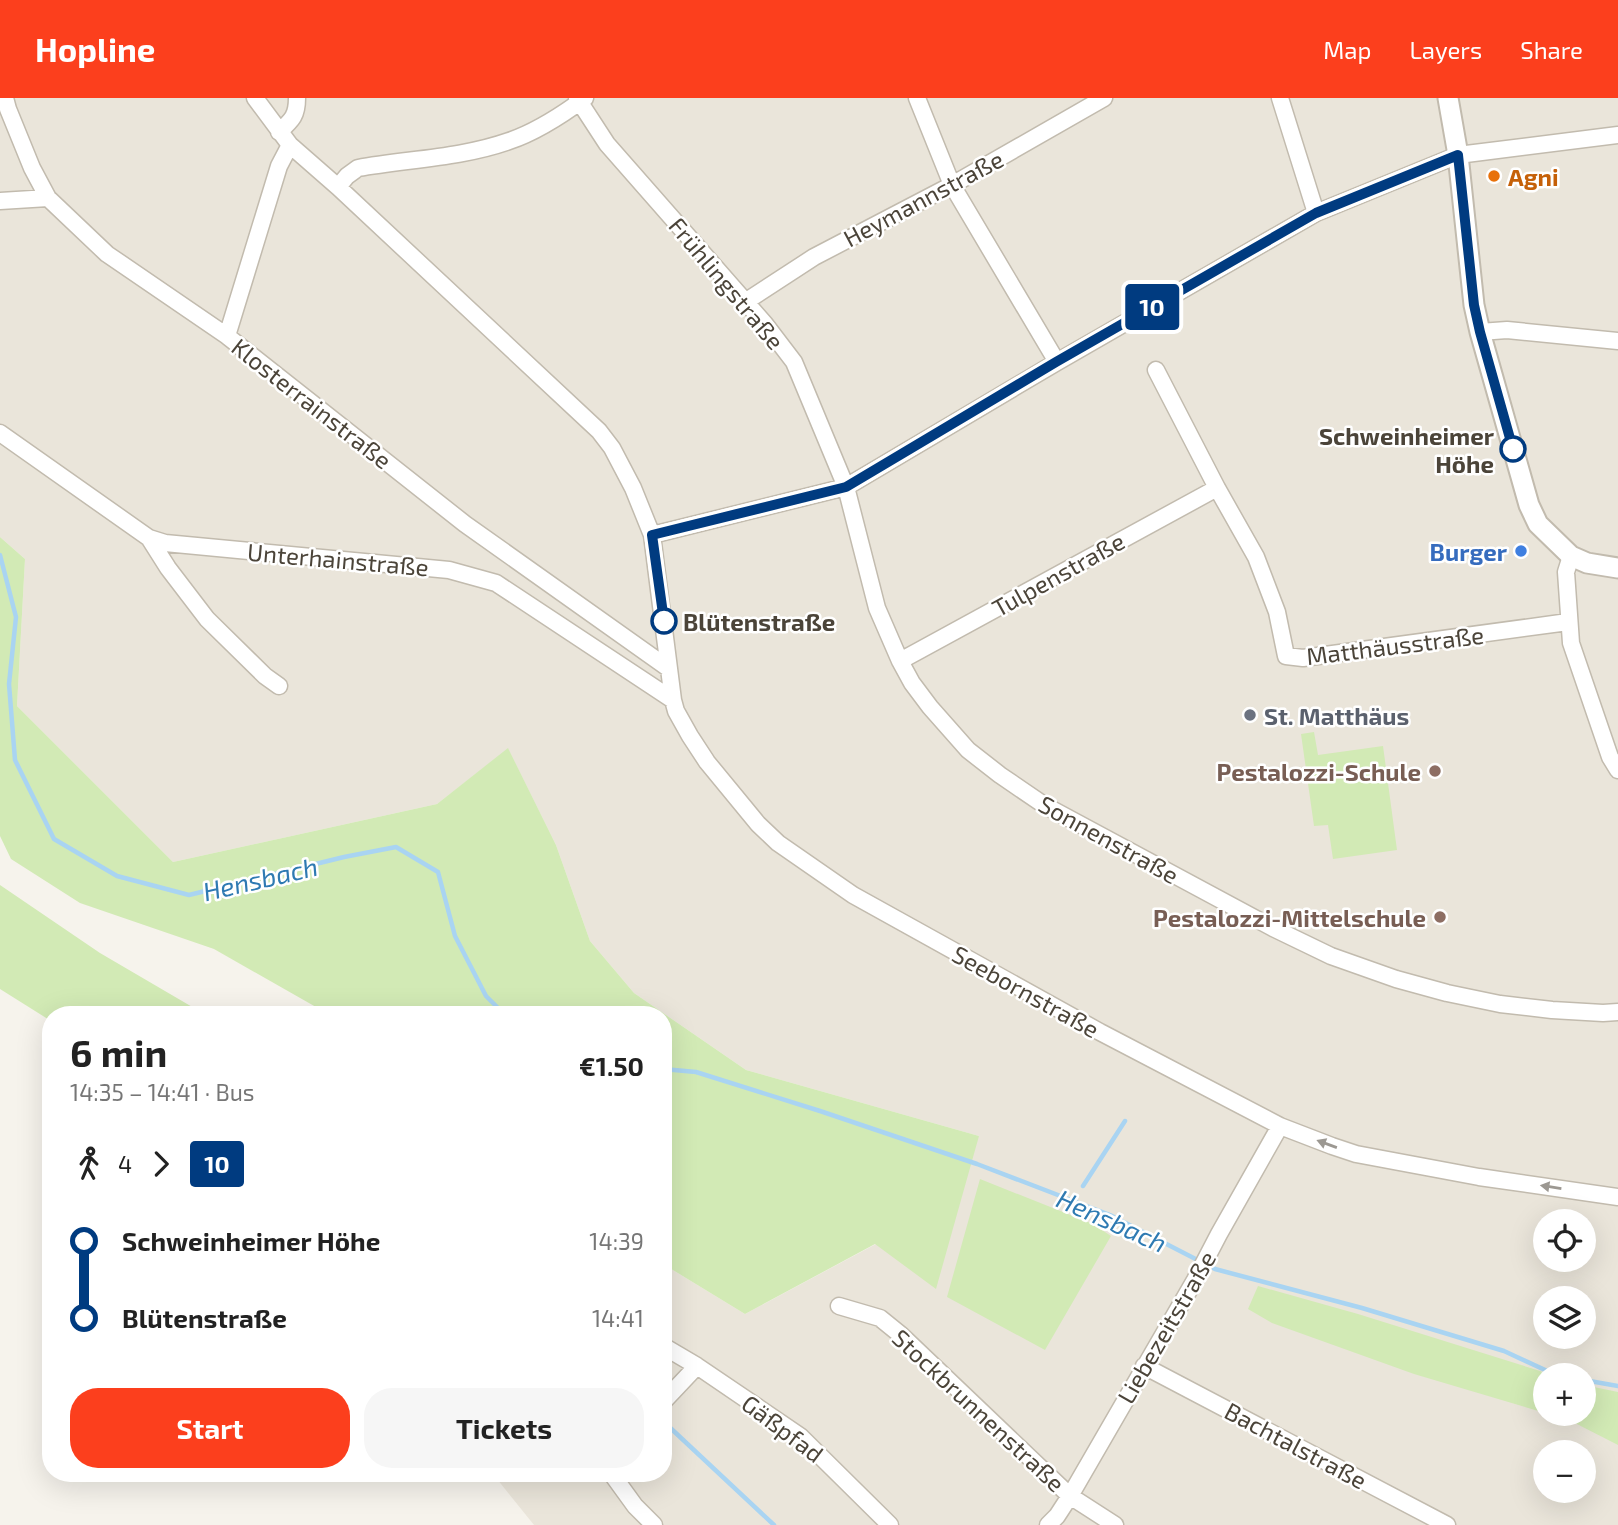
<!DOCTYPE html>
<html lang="en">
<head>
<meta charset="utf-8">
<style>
  body { margin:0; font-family:"Exo 2",sans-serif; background:#f6f6f6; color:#222; height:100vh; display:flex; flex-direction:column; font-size:26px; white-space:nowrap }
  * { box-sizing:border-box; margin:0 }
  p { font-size:23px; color:#767676 }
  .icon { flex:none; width:38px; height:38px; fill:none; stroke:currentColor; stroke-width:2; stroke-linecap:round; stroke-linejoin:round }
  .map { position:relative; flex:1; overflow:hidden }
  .panel { position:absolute; left:42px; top:908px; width:630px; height:476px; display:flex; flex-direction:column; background:#fff; border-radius:28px; box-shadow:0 7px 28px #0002 }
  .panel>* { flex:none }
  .badge { padding:0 14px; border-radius:5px; font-size:24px; line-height:46px }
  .tools { position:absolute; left:1533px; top:1111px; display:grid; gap:14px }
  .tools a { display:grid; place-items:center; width:63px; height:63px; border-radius:50%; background:#fff; box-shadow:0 7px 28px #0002; font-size:35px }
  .map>.badge { position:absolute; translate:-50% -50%; box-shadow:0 0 0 4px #fff }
  .legs { display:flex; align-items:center; gap:10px; height:77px; padding:0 28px; font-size:23px }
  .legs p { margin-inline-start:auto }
  .overview { display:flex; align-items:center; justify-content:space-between; height:119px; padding:0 28px }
  h1 { font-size:38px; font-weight:700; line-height:52px }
  .button { display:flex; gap:14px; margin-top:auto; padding:14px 28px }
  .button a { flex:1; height:80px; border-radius:28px; background:#fc3f1d; color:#fff; font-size:28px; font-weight:700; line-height:80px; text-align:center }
  .button a+a { background:#f6f6f6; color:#222 }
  ul { padding:0 28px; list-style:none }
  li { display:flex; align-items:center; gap:24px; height:77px; font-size:26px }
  li i { display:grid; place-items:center; width:10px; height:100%; margin:0 9px; background:currentColor }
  li i::after { content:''; width:18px; height:18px; margin:-9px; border:5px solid; border-radius:50%; background:#fff }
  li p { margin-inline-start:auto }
  li:first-child i { background:linear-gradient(#0000 50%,currentColor 0) }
  li:last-child i { background:linear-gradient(currentColor 50%,#0000 0) }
  header { display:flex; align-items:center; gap:42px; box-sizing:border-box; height:98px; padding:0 35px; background:#fc3f1d; color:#fff }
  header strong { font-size:33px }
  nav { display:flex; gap:38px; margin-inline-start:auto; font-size:24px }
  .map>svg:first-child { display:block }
  .residential { fill:#eae5da; fill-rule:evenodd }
  .green { fill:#d2eab5 }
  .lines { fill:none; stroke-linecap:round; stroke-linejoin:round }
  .stream { stroke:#a9d4f2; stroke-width:4.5 }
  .minor-casing { stroke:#c2bbae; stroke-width:19 }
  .tertiary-casing { stroke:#c2bbae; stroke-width:23 }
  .minor { stroke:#fff; stroke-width:16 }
  .tertiary { stroke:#fff; stroke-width:19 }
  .oneway { fill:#9c9892 }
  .line-1-casing { stroke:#fff; stroke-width:16 }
  .line-1 { stroke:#003b80; stroke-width:10 }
  .food-dot { fill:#e8710a; stroke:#fff; stroke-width:2.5 }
  .stop-1-dot { fill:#fff; stroke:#003b80; stroke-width:3.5 }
  .shop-dot { fill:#3f7fe0; stroke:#fff; stroke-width:2.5 }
  .worship-dot { fill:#6b7280; stroke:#fff; stroke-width:2.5 }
  .education-dot { fill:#8d6e63; stroke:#fff; stroke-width:2.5 }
  .labels { text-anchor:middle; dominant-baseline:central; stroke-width:5; stroke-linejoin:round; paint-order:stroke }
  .food-label { font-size:24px; font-weight:bold; fill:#c56008; stroke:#fff; text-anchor:start }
  .street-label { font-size:24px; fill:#4b4439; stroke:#fff }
  .stop-label { font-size:24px; font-weight:bold; fill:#4b4439; stroke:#fff; text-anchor:end }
  .shop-label { font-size:24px; font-weight:bold; fill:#366cbe; stroke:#fff; text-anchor:end }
  .worship-label { font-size:24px; font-weight:bold; fill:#5b616d; stroke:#fff; text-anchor:start }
  .education-label { font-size:24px; font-weight:bold; fill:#785e54; stroke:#fff; text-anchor:end }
  .water-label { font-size:26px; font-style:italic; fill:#2e7ab2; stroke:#fff }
</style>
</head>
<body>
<header>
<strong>Hopline</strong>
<nav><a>Map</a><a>Layers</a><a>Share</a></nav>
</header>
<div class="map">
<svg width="1618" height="1427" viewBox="0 0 1618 1427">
  <rect width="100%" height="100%" fill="#f6f3ec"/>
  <path class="residential" d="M 0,0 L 1618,0 L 1618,1427 L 534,1427 L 493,1376 L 663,1376 L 663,1166 L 745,1216 L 876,1146 L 979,1038 L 746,972 L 634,895 L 590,843 L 556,747 L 508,651 L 437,706 L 173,764 L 17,608 L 25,461 L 0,439 ZM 1545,1124 L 1584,1124 L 1584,1162 L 1545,1162 ZM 1545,1200 L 1584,1200 L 1584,1239 L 1545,1239 ZM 1545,1278 L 1584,1278 L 1584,1316 L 1545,1316 ZM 1545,1354 L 1584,1354 L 1584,1393 L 1545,1393 Z"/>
  <path class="green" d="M 0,439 L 25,461 L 17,608 L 173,764 L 437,706 L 508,650 L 556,747 L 590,843 L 634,895 L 746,972 L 979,1038 L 936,1191 L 875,1146 L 745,1216 L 663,1166 L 663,917 L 330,917 L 214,851 L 80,805 L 11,761 L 0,738 Z
    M 1314,634 L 1318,657 L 1383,648 L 1397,752 L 1333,761 L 1328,727 L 1314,728 L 1301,636 Z
    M 0,787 L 100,855 L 206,917 L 51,917 L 51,923 L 0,891 Z
    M 980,1081 L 1093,1126 L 1111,1138 L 1045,1252 L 947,1199 Z
    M 1258,1188 L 1358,1216 L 1540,1273 L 1549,1277 L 1545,1278 L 1545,1315 L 1414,1276 L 1272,1225 L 1248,1211 Z
    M 1584,1287 L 1618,1294 L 1618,1347 L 1571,1323 L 1548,1316 L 1584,1316 Z"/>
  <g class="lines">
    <path class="stream" d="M 0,457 L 16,519 L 9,586 L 15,662 L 54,741 L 117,778 L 189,797 L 344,759 L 396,749 L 438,774 L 455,838 L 486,898 L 505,917
      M 663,971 L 696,974 L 820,1013 L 977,1066 L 1110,1117 L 1215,1171 L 1362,1210 L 1504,1253 L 1558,1278
      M 1083,1088 L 1125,1023
      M 1584,1282 L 1618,1288
      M 664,1324 L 774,1427"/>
    <g class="minor-casing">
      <path id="minor" d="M 5,0 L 8,11 L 32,70 L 48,100 L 107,156 L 227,238 L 465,426 L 668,570
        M 255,0 L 290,47 L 338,89 L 599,333 L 612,350 L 633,390 L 652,437 L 673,602 L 676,613 L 690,638 L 707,664 L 758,726 L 778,745 L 853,797 L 1100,934 L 1280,1028 L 1332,1048 L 1356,1056 L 1479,1079 L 1618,1099
        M 577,0 L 607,46 L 765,226 L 794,264 L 846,389 L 877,510 L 900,563 L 912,585 L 930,609 L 968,652 L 1000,677 L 1044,707 L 1273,830 L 1331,858 L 1396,881 L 1447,895 L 1500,906 L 1552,912 L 1603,915 L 1618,914
        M 917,0 L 952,87 L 1057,264
        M 1280,0 L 1316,115
        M 279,34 C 292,22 297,18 297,0
        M 338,89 L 347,78 L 358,70 C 408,61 461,60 509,43 C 536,34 562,17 585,0
        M 0,103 L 48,100
        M 745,204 L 814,159 L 952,87 L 1104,0
        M 1480,234 L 1507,232 L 1618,243
        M 227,238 L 279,68 L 290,47
        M 1156,272 L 1217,390 L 1256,459 L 1277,514 L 1286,558 L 1303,560 L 1568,524
        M 0,335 L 149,440 L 165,445 L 449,472 L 496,485 L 673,602
        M 652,437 L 846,389 L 1057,264 L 1316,115 L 1458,57 L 1618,37
        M 149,440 L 168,470 L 207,521 L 265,578 L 279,588
        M 1571,458 L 1566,474 L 1571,545 L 1610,659 L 1618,672
        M 900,563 L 1217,390
        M 839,1208 L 880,1220 L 901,1237 L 1070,1398 L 1115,1427
        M 663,1248 L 697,1268 L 800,1338 L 890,1427
        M 1144,1268 L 1447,1427
        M 663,1304 L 697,1268
        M 613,1376 L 614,1379 L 635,1408 L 654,1427
        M 1048,1427 L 1057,1418 L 1070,1398 L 1195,1182 L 1219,1136 L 1280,1028"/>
    </g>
    <g class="tertiary-casing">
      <path id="tertiary" d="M 1448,0 L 1458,57 L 1474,207 L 1480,234 L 1529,407 L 1538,426 L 1571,458 L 1587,465 L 1618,470"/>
    </g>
    <use href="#minor" class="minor"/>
    <use href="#tertiary" class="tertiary"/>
  </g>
  <defs><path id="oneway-solid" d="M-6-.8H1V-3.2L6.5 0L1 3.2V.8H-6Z" transform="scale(1.75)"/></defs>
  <g class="oneway">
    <use href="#oneway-solid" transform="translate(1327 1046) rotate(-160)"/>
    <use href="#oneway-solid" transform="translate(1551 1089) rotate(-171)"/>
  </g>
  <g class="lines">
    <g class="line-1-casing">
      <path id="line-1" d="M 664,523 L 652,437 L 846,389 L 1056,264 L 1316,115 L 1458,57 L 1474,207 L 1480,234 L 1513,351"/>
    </g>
    <use href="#line-1" class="line-1"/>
  </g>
  <circle class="food-dot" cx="1494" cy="78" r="7"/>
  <g class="stop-1-dot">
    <circle cx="1513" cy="351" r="12"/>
    <circle cx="664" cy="523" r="12"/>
  </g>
  <circle class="shop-dot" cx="1521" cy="453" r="7"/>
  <circle class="worship-dot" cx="1250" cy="617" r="7"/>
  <g class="education-dot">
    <circle cx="1435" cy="673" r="7"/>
    <circle cx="1440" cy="819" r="7"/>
  </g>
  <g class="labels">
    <g class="food-label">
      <text x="1508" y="78">Agni</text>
    </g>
    <g class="street-label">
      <text transform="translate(923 100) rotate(-28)">Heymannstraße</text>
      <text transform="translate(727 185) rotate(50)">Frühlingstraße</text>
      <text transform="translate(312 305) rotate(38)">Klosterrainstraße</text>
      <text transform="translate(338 461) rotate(5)">Unterhainstraße</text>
      <text transform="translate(1058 476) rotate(-29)">Tulpenstraße</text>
      <text transform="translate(1395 547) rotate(-7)">Matthäusstraße</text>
      <text transform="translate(1109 741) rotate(29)">Sonnenstraße</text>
      <text transform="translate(1026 893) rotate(29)">Seebornstraße</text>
      <text transform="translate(1166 1229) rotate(-60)">Liebezeitstraße</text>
      <text transform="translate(979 1312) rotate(43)">Stockbrunnenstraße</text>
      <text transform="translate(783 1330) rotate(37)">Gäßpfad</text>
      <text transform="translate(1296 1347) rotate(28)">Bachtalstraße</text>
    </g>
    <g class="stop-label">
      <text x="1494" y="337">Schweinheimer<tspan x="1494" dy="28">Höhe</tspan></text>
      <text x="683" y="523" text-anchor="start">Blütenstraße</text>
    </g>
    <g class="shop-label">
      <text x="1507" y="453">Burger</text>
    </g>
    <g class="worship-label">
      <text x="1264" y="617">St. Matthäus</text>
    </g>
    <g class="education-label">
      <text x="1421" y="673">Pestalozzi-Schule</text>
      <text x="1426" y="819">Pestalozzi-Mittelschule</text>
    </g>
    <g class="water-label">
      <text transform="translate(260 780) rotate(-13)">Hensbach</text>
      <text transform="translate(1112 1122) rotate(24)">Hensbach</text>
    </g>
  </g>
</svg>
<div class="tools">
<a><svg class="icon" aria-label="locate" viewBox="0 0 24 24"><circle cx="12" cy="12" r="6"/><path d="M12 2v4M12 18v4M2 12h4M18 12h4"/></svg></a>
<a><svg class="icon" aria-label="layers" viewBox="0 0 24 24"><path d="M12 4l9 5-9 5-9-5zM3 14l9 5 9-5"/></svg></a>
<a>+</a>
<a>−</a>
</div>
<b class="badge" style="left:1152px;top:209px;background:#003b80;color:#fff">10</b>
<section class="panel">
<div class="overview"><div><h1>6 min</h1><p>14:35 – 14:41 · Bus</p></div><b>€1.50</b></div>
<div class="legs"><svg class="icon" aria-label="walk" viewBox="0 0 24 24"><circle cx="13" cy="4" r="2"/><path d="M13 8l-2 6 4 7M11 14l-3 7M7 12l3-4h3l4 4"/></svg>4<svg class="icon" aria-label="forward" viewBox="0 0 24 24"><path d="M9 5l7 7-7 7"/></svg><b class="badge" style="background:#003b80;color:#fff">10</b></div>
<ul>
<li><i style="color:#003b80"></i><b>Schweinheimer Höhe</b><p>14:39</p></li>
<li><i style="color:#003b80"></i><b>Blütenstraße</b><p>14:41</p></li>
</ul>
<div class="button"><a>Start</a><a>Tickets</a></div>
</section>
</div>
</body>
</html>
